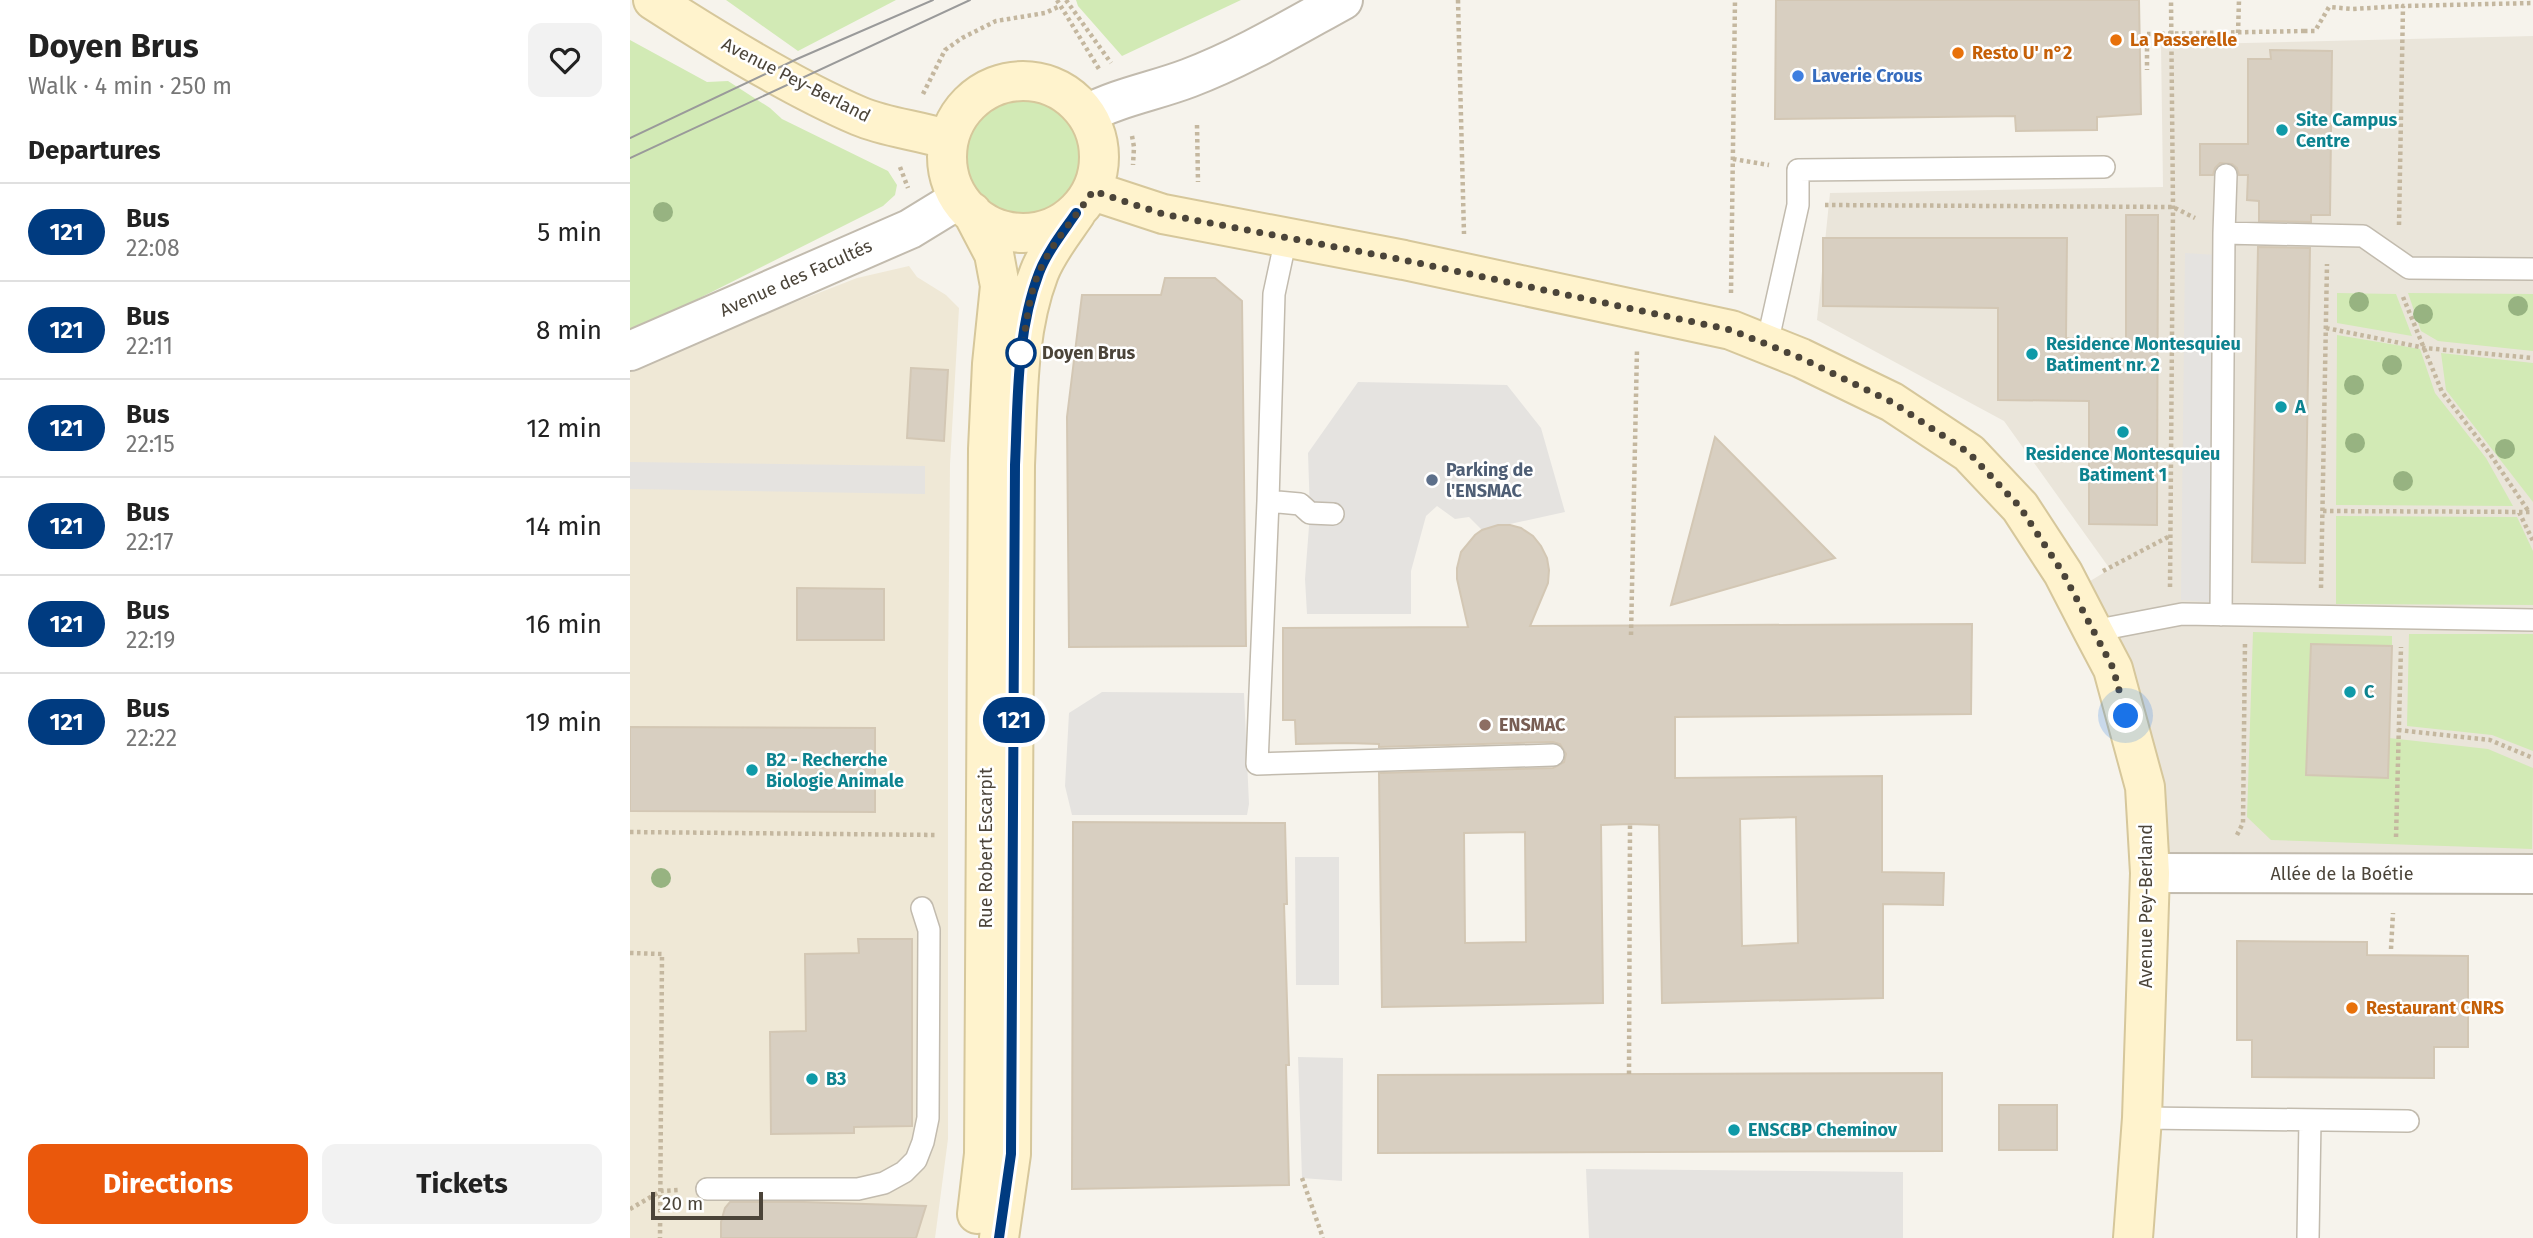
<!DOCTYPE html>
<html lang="en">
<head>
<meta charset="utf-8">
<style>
  body { margin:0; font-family:"Fira Sans",sans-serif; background:#f2f2f2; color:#222; height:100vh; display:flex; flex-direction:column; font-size:26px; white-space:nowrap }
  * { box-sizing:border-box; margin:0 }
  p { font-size:23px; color:#767676 }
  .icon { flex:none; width:38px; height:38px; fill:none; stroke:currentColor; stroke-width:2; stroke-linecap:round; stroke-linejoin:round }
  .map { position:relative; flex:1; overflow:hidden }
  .sheet { display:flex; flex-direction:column; background:#fff; width:630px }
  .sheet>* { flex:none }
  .badge { padding:0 14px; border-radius:23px; font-size:24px; line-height:46px }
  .scale { position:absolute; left:21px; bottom:18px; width:112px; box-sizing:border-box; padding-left:7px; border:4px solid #4b4439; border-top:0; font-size:19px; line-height:24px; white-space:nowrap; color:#4b4439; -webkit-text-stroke:5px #fff; paint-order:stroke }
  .you { position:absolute; width:35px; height:35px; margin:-18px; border:5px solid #fff; border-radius:50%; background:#1a73e8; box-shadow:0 0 0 10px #1a73e833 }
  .map>.badge { position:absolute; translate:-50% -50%; box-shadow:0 0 0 4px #fff }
  h2 { padding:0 28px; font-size:26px; line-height:63px }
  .round { display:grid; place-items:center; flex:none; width:74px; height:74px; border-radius:14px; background:#f2f2f2 }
  .summary { display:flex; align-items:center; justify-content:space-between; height:119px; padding:0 28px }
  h1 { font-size:33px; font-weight:700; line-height:52px }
  .cta { display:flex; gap:14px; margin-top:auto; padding:14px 28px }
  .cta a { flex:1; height:80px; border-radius:14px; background:#ea580c; color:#fff; font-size:28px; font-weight:700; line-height:80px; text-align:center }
  .cta a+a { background:#f2f2f2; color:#222 }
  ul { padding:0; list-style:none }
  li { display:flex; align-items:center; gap:21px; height:98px; padding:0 28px; border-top:2px solid #e0e0e0 }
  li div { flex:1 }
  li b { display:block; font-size:26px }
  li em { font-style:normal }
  li .badge { min-width:77px; font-weight:700; text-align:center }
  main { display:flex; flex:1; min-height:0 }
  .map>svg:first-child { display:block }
  .residential { fill:#eae5da }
  .education { fill:#efe8d6 }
  .green { fill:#d2eab5 }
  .parking { fill:#e5e3e0 }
  .building { fill:#d8cfc1; stroke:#d3c7b4; stroke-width:2; fill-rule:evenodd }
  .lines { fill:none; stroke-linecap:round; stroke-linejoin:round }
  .lane-casing { stroke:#c2bbae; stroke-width:24 }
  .street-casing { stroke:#c2bbae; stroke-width:42 }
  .secondary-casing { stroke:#d6c79b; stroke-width:42 }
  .path { stroke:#c4b79f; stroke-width:4.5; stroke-dasharray:3.5 3.5; stroke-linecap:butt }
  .lane { stroke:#fff; stroke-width:21 }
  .street { stroke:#fff; stroke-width:38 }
  .secondary { stroke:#fff3cd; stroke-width:38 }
  .tram { stroke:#9a9a9a; stroke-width:2 }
  .path-bridge { stroke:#c4b79f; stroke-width:4.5; stroke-dasharray:3.5 3.5; stroke-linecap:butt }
  .tree { fill:#97b381 }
  .line-casing { stroke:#fff; stroke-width:16 }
  .line { stroke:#003b80; stroke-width:10 }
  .walk { stroke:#4b4439; stroke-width:7; stroke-dasharray:0 12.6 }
  .food-dot { fill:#e8710a; stroke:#fff; stroke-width:2.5 }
  .shop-dot { fill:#3f7fe0; stroke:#fff; stroke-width:2.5 }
  .culture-dot { fill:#0f9aa8; stroke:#fff; stroke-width:2.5 }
  .stop-dot { fill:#fff; stroke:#003b80; stroke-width:3.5 }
  .service-dot { fill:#5c6f8a; stroke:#fff; stroke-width:2.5 }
  .education-dot { fill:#8d6e63; stroke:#fff; stroke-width:2.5 }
  .labels { text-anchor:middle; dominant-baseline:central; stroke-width:5; stroke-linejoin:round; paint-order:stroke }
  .food-label { font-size:18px; font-weight:bold; fill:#c56008; stroke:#fff; text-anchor:start }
  .shop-label { font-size:18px; font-weight:bold; fill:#366cbe; stroke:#fff; text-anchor:start }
  .street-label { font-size:18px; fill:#4b4439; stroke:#fff }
  .culture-label { font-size:18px; font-weight:bold; fill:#0d838f; stroke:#fff; text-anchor:start }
  .stop-label { font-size:18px; font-weight:bold; fill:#4b4439; stroke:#fff; text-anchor:start }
  .service-label { font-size:18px; font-weight:bold; fill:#4e5e75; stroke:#fff; text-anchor:start }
  .education-label { font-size:18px; font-weight:bold; fill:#785e54; stroke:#fff; text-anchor:start }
</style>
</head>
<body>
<main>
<section class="sheet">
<div class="summary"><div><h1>Doyen Brus</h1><p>Walk · 4 min · 250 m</p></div><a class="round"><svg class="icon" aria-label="heart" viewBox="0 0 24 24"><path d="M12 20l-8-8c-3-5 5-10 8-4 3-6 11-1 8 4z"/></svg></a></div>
<h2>Departures</h2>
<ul>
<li><span class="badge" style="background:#003b80;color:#fff">121</span><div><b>Bus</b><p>22:08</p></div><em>5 min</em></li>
<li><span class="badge" style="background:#003b80;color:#fff">121</span><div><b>Bus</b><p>22:11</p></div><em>8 min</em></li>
<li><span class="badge" style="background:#003b80;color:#fff">121</span><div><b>Bus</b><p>22:15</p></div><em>12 min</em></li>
<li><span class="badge" style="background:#003b80;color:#fff">121</span><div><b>Bus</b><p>22:17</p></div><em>14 min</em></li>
<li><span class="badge" style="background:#003b80;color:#fff">121</span><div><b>Bus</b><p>22:19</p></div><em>16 min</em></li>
<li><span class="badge" style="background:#003b80;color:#fff">121</span><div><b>Bus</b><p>22:22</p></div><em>19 min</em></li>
</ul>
<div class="cta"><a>Directions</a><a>Tickets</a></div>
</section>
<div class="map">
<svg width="1903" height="1238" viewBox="0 0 1903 1238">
  <rect width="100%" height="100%" fill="#f6f3ec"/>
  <path class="residential" d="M 1903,36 L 1903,874 L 1520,873 L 1442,592 L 1480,569 L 1374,421 L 1187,320 L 1200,193 L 1533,187 L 1531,45 Z"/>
  <path class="education" d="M 279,266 L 287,277 L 316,295 L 329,308 L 320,464 L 318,675 L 318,1139 L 305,1238 L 0,1238 L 0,372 L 140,312 L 227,278 Z"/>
  <path class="green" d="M 96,0 L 266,0 L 168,51 Z
    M 446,0 L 611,0 L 492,56 L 448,6 Z
    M 0,40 L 77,82 L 98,81 L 140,108 L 152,119 L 258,171 L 267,185 L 265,195 L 253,206 L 0,333 Z
    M337 157a56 56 0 1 1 112 0a56 56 0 1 1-112 0Z
    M 1707,293 L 1766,294 L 1782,336 L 1707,323 Z
    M 1778,293 L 1903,294 L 1903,351 L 1808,341 L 1791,331 Z
    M 1707,335 L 1790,349 L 1805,393 L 1856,458 L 1883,506 L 1706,505 Z
    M 1811,353 L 1903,363 L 1903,502 L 1816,390 Z
    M 1706,516 L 1887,517 L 1903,551 L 1903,605 L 1706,604 Z
    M 1623,632 L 1762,636 L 1762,646 L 1681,644 L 1677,775 L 1758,778 L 1759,738 L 1858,749 L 1903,768 L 1902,849 L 1641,840 L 1617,817 Z
    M 1779,634 L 1903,634 L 1903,751 L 1862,735 L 1777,726 Z"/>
  <path class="parking" d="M 1555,253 L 1586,255 L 1591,603 L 1551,600 Z
    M 728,382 L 877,385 L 911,428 L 935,512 L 852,530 L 839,517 L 825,519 L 807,506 L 796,516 L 781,571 L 781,614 L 677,614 L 675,579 L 680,513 L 678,453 Z
    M 0,462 L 295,466 L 295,494 L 0,489 Z
    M 472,692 L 614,693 L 619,804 L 617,815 L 442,815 L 435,786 L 439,713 Z
    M 665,857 L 709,857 L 709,985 L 666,985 Z
    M 668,1057 L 713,1058 L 712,1181 L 672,1178 Z
    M 956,1169 L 1273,1172 L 1273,1238 L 959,1238 Z"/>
  <path class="building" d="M 1146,0 L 1509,0 L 1511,114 L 1467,117 L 1467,130 L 1386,131 L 1385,116 L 1145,119 Z
    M 1640,50 L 1702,51 L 1700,215 L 1681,215 L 1681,222 L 1629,221 L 1629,201 L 1617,200 L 1618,175 L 1609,175 L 1607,168 L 1602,164 L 1590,163 L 1585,168 L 1583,175 L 1570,175 L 1570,144 L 1618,144 L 1618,59 L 1641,59 Z
    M 1496,215 L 1528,215 L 1527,525 L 1459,524 L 1459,401 L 1368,400 L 1368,308 L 1193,306 L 1193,238 L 1437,238 L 1436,338 L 1496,339 Z
    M 1628,247 L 1680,248 L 1675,563 L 1622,562 Z
    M 535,278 L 585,278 L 612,301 L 616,646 L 439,647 L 437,417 L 452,295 L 531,295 Z
    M 281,368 L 318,370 L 314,441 L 277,438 Z
    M 1085,437 L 1205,558 L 1041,605 Z
    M 868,525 L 880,525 L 891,528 L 903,536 L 911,546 L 917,558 L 919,570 L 918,583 L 900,626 L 1342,624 L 1341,714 L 1045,717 L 1045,778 L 1252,776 L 1252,872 L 1314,873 L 1313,905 L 1253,904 L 1253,998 L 1032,1003 L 1029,825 L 1000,824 L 971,825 L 973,1003 L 752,1007 L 749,773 L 923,768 L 934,762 L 936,754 L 930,744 L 923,742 L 749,747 L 749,744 L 717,743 L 666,744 L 665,720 L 653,720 L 653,628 L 838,627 L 827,579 L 827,568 L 831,552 L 845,535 L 852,530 ZM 1166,817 L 1168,943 L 1112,946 L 1110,819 ZM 895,832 L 896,942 L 835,943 L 834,833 Z
    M 167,588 L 254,589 L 254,640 L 167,640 Z
    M 1681,644 L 1762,646 L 1758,778 L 1676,775 Z
    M 0,727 L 245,728 L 245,812 L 0,811 Z
    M 443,822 L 655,823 L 657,904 L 654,904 L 659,1065 L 656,1065 L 659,1185 L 442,1189 Z
    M 228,939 L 282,939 L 282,1126 L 224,1127 L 224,1133 L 141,1134 L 140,1032 L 176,1031 L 175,954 L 229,953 Z
    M 1607,941 L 1737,942 L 1737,955 L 1838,956 L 1838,1047 L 1804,1047 L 1804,1078 L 1622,1077 L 1622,1040 L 1607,1040 Z
    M 1312,1073 L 1312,1151 L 748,1153 L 748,1075 Z
    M 1369,1105 L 1427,1105 L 1427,1150 L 1369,1150 Z
    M 100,1202 L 174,1202 L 296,1206 L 286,1238 L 91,1238 L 91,1222 L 95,1208 Z"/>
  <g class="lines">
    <g class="lane-casing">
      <path id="lane" d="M 1594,233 L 1596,175
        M 656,238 L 644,294 L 638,501 L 627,764 L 923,755
        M 1137,344 L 1168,205 L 1168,170 L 1474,167
        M 638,501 L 670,504 L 680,513 L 703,514
        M 1591,615 L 1594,233 L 1733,236 L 1779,268 L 1903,269
        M 1463,631 L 1552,614 L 1903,620
        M 1512,1118 L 1778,1121
        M 77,1189 L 228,1189 L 254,1183 L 274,1172 L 286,1160 L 293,1142 L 298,1118 L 299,930 L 292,908
        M 1678,1238 L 1680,1120"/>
    </g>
    <g class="street-casing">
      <path id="street" d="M 457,114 C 489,97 525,91 559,78 C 612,58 662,28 713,0
        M 0,351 L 280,229 L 329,199
        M 1520,873 L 1903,874"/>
    </g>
    <g class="secondary-casing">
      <path id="secondary" d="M 23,0 C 85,40 161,87 229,116 C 257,128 289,130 318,140
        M317 157a76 76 0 1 1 152 0a76 76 0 1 1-152 0Z
        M 463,191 L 533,214 L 774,260 L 1101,330 L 1171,358 L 1262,402 L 1339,453 L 1390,507 L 1433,573 L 1463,631 L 1483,669 L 1515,787 L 1520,873 L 1512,1118 L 1503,1238
        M 342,212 L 364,254 L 370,286 L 362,364 L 358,449 L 354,1154 L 347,1214
        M 369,1238 L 381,1154 L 385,465 C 388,402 386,333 409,273 C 417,252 433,232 446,213"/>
    </g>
    <path class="path" d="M 427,0 L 469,69
      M 436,0 L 481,63
      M 828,0 L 834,234
      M 1674,31 L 1685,31 L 1699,7 L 1723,9 L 1773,6
      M 1608,33 L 1609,0
      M 1517,34 L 1517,70
      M 293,94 L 315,50 L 332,38 L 366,21 L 415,13 L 430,6
      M 567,125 L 568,182
      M 502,136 L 504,147 L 503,165
      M 1103,159 L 1139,165
      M 270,167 L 278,188
      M 1195,205 L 1543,207 L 1565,218
      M 1769,225 L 1773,6 L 1903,3
      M 1101,293 L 1105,0
      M 1773,297 L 1812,392 L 1860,454 L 1899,512
      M 1696,328 L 1795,348 L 1903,358
      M 1693,511 L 1903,512
      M 1889,512 L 1903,541
      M 1473,571 L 1540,536
      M 1540,587 L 1543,207 L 1541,0
      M 1691,588 L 1697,264
      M 1001,635 L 1007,349
      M 1768,730 L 1860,740 L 1903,758
      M 0,832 L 307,835
      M 1607,835 L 1613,823 L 1615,642
      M 1766,837 L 1771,647
      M 1761,949 L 1763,913
      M 0,953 L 32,954 L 30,1238
      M 999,1074 L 1000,824
      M 672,1178 L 693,1238
      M 0,1209 L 31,1191 L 48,1190"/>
    <use href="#lane" class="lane"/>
    <use href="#street" class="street"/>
    <use href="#secondary" class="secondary"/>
    <path class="tram" d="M 0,138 L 167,59 L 303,0
      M 0,158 L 340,0"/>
    <path class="path-bridge" d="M 1517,34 L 1674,31"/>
  </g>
  <g class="tree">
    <circle cx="33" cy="212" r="10"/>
    <circle cx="1729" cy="302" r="10"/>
    <circle cx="1888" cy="306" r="10"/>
    <circle cx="1793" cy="314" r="10"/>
    <circle cx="1762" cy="365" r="10"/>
    <circle cx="1724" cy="385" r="10"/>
    <circle cx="1725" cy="443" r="10"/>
    <circle cx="1875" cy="449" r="10"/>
    <circle cx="1773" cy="481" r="10"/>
    <circle cx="31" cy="878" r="10"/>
  </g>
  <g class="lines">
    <g class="line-casing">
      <path id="line" d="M 369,1238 L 381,1154 L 385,465 C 388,402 386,333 409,273 C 417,252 433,232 446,213"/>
    </g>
    <use href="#line" class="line"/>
    <path class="walk" d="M 391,353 C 397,325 398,294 411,268 C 424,240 446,217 463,191 L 533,214 L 774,260 L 1101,330 L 1171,358 L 1262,402 L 1339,453 L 1390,507 L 1433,573 L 1483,668 L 1496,716"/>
  </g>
  <g class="food-dot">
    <circle cx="1486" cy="40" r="7"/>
    <circle cx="1328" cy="53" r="7"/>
    <circle cx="1722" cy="1008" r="7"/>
  </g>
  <circle class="shop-dot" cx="1168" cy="76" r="7"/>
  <g class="culture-dot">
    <circle cx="1652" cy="130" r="7"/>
    <circle cx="1402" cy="354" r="7"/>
    <circle cx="1651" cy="407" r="7"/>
    <circle cx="1493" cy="432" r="7"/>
    <circle cx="1720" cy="692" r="7"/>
    <circle cx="122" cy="770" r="7"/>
    <circle cx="182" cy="1079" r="7"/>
    <circle cx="1104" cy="1130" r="7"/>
  </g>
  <circle class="stop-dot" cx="391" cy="353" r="14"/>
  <circle class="service-dot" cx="802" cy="480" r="7"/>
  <circle class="education-dot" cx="855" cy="725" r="7"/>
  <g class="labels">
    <g class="food-label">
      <text x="1500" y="40">La Passerelle</text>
      <text x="1342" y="53">Resto U' n°2</text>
      <text x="1736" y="1008">Restaurant CNRS</text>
    </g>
    <g class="shop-label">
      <text x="1182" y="76">Laverie Crous</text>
    </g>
    <g class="street-label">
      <text transform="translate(166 80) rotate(27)">Avenue Pey-Berland</text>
      <text transform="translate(166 278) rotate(-24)">Avenue des Facultés</text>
      <text transform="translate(356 848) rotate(-90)">Rue Robert Escarpit</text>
      <text x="1712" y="874">Allée de la Boétie</text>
      <text transform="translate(1516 906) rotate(-90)">Avenue Pey-Berland</text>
    </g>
    <g class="culture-label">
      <text x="1666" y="120">Site Campus<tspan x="1666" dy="21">Centre</tspan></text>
      <text x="1416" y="344">Residence Montesquieu<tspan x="1416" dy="21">Batiment nr. 2</tspan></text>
      <text x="1665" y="407">A</text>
      <text x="1493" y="454" text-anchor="middle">Residence Montesquieu<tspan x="1493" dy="21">Batiment 1</tspan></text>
      <text x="1734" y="692">C</text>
      <text x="136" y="760">B2 - Recherche<tspan x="136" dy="21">Biologie Animale</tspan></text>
      <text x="196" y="1079">B3</text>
      <text x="1118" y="1130">ENSCBP Cheminov</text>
    </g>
    <g class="stop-label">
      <text x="412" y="353">Doyen Brus</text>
    </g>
    <g class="service-label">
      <text x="816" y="470">Parking de<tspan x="816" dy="21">l'ENSMAC</tspan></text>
    </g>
    <g class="education-label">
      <text x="869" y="725">ENSMAC</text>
    </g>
  </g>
</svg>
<div class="scale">20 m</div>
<div class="you" style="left:1496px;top:716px"></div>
<b class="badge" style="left:384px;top:720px;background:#003b80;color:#fff">121</b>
</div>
</main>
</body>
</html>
